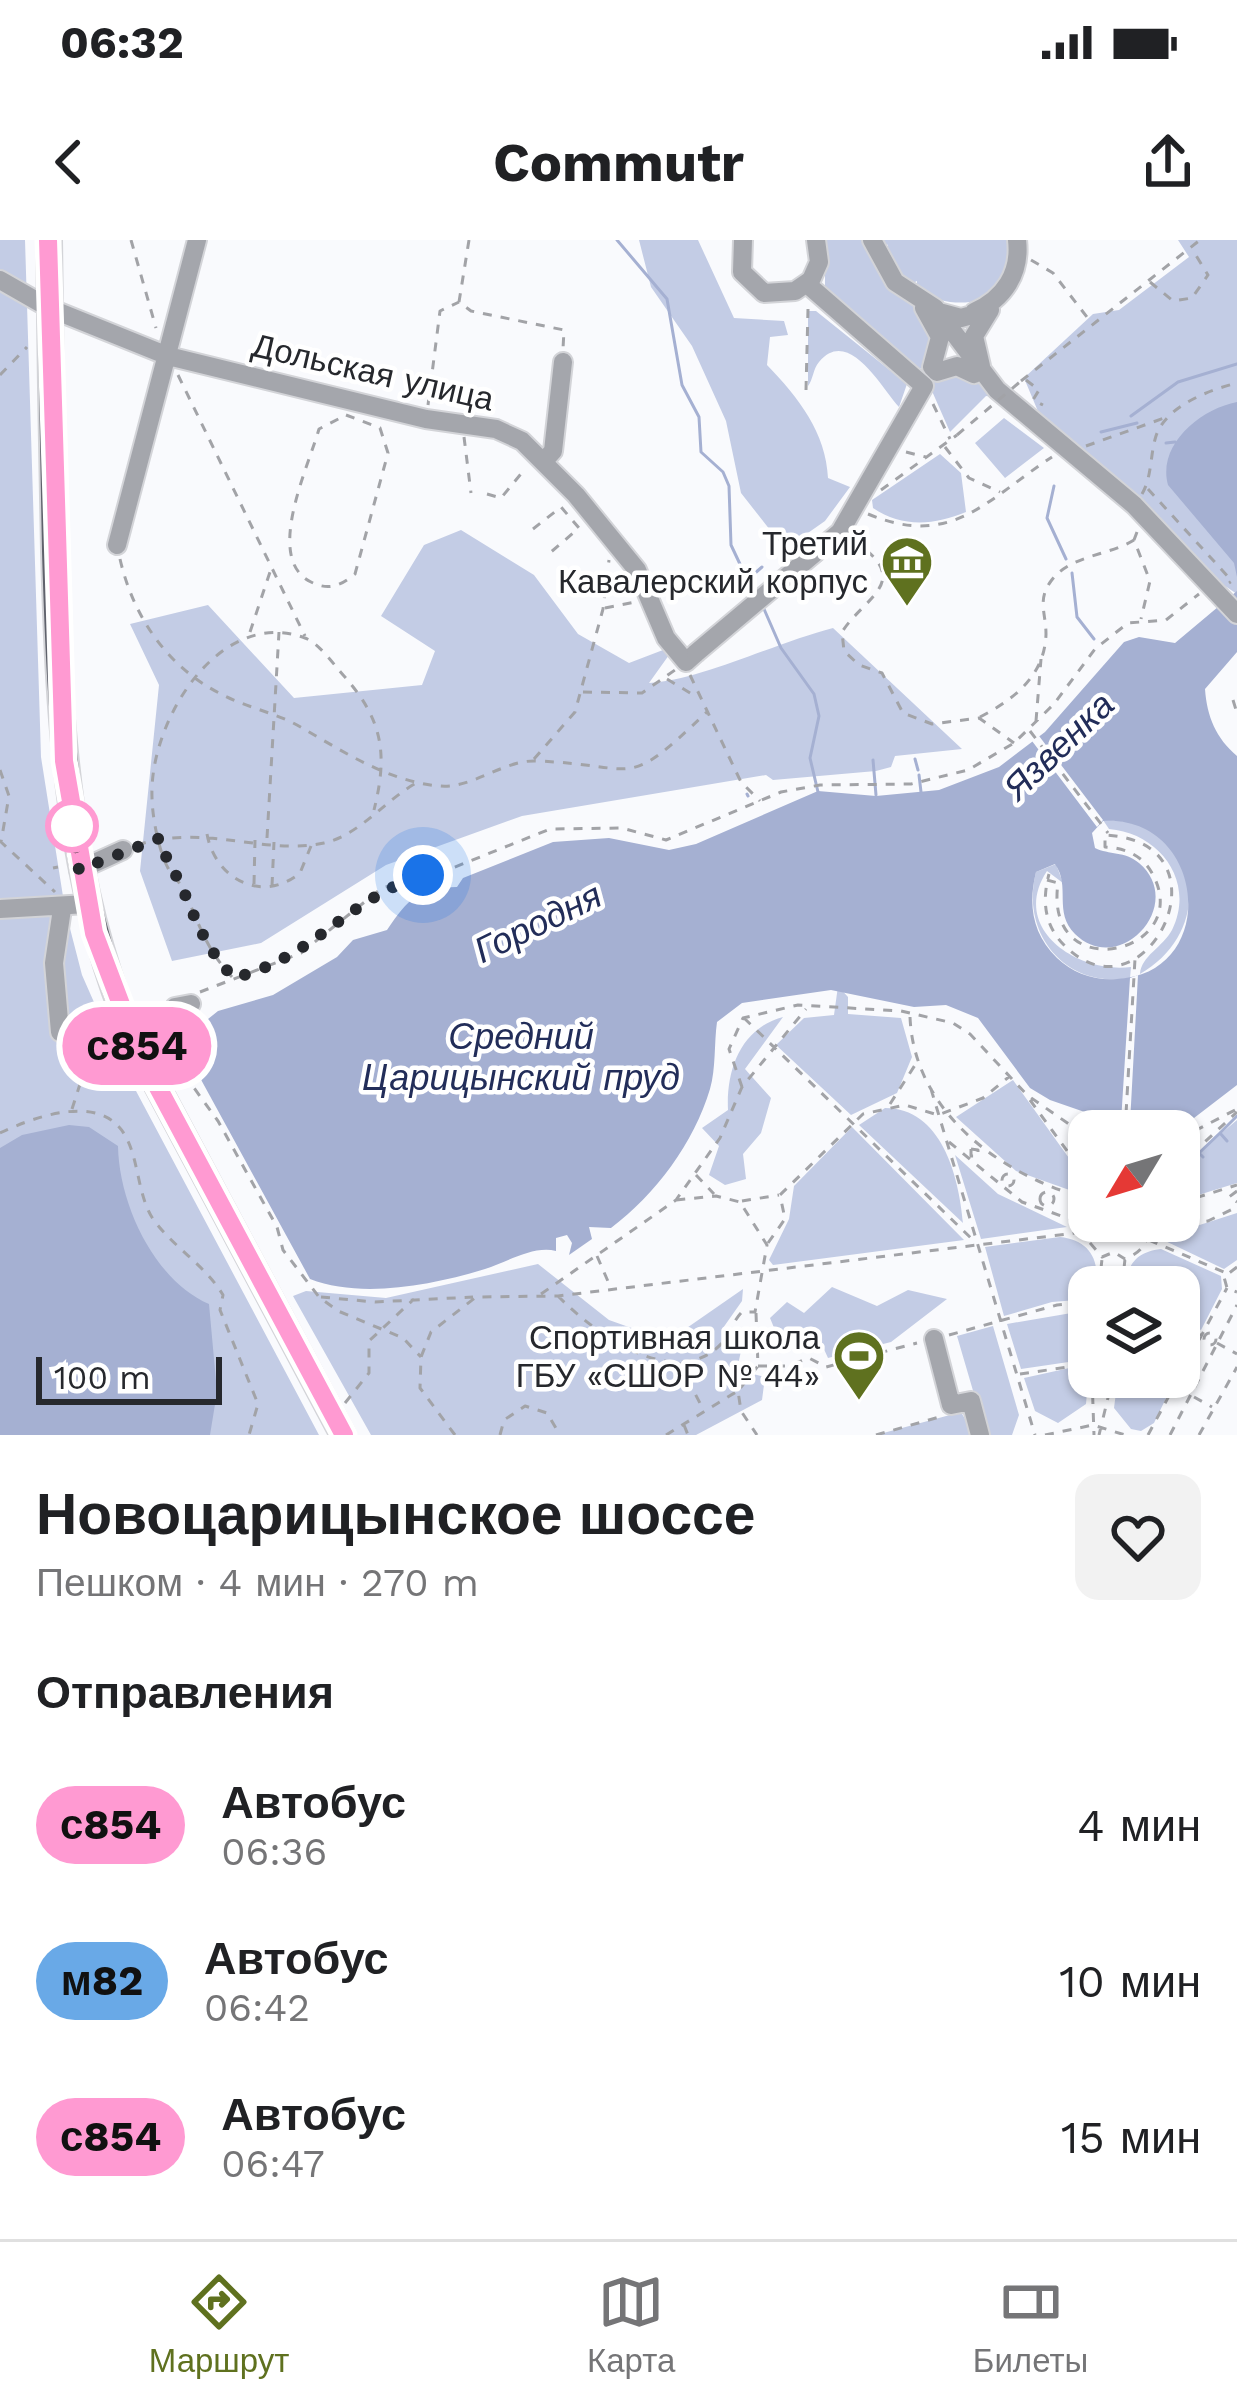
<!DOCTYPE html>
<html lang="ru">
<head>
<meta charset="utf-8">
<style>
  body { margin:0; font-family:"Work Sans",sans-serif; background:#f2f2f2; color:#202124; height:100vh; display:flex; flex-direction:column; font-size:45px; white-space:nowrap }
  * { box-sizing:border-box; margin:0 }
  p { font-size:39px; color:#757577 }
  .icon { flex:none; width:66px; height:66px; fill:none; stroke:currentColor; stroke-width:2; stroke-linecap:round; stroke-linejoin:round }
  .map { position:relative; height:1195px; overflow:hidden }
  .panel { display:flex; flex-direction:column; background:#fff; flex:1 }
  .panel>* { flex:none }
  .badge { padding:0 24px; border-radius:39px; font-size:42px; line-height:78px }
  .needle { width:78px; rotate:232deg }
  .tools { position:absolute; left:1068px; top:870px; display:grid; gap:24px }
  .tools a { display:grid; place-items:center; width:132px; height:132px; border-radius:24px; background:#fff; box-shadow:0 3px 9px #0004; font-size:60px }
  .scale { position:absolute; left:36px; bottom:30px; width:186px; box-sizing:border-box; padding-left:12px; border:6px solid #26282d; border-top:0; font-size:33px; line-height:42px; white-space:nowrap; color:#26282d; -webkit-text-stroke:9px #fff; paint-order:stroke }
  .you { position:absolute; width:60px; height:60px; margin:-30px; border:9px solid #fff; border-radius:50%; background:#1a73e8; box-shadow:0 0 0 18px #1a73e833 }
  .map>.badge { position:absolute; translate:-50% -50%; box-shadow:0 0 0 6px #fff }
  h2 { padding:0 36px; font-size:45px; line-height:108px }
  .round { display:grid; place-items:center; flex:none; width:126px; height:126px; border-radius:24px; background:#f2f2f2 }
  .headline { display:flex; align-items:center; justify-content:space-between; height:204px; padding:0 36px }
  h1 { font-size:57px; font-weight:700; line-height:90px }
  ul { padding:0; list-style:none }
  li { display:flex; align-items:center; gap:36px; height:156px; padding:0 36px }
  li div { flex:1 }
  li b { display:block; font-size:45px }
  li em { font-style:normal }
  li .badge { min-width:132px; font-weight:700; text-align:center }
  .status { display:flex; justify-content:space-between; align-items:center; height:84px; padding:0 60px; background:#fff; direction:ltr }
  .status svg { height:33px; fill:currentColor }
  header { display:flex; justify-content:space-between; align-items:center; height:156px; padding:0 36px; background:#fff; font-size:54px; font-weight:700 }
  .tabs { display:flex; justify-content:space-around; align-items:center; height:168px; border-top:3px solid #e0e0e0; background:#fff; font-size:33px; color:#757577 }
  .tabs a { display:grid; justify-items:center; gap:6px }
  .tabs .current { color:#5f711f }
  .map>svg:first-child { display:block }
  .green { fill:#c3cce5 }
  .water { fill:#a5b0d2; fill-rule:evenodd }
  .pier { fill:#f9fafd }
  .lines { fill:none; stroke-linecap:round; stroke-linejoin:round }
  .stream { stroke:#a5b0d2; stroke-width:3 }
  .minor-casing { stroke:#d3d4d8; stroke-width:22 }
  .major-casing { stroke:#d3d4d8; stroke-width:28 }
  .path { stroke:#a2a3a7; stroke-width:3; stroke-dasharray:9 9; stroke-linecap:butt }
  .minor { stroke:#a4a6ac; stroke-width:18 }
  .major { stroke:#5f626c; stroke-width:24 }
  .minor-bridge-casing { stroke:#d3d4d8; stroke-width:22; stroke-linecap:butt }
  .path-bridge { stroke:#a2a3a7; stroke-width:3; stroke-dasharray:9 9; stroke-linecap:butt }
  .minor-bridge { stroke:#a4a6ac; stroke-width:18 }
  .line-casing { stroke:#fff; stroke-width:27 }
  .line { stroke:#ff9ad2; stroke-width:18 }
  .walk { stroke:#26282d; stroke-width:12; stroke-dasharray:0 21.6 }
  .stop-dot { fill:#fff; stroke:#ff9ad2; stroke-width:6 }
  .labels { text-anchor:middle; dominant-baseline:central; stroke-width:9; stroke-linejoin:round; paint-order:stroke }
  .street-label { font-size:33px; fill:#26282d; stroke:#fff }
  .poi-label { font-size:33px; fill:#26282d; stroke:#fff; text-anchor:end }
  .water-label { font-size:36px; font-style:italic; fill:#222d59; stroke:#fff }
</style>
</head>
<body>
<div class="status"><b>06:32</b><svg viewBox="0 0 49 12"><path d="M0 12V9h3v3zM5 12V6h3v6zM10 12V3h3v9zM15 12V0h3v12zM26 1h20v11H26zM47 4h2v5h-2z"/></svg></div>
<header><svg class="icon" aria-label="back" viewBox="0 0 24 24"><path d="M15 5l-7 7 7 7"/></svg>Commutr<svg class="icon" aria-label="share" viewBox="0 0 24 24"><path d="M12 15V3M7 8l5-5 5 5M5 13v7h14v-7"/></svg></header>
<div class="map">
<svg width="1237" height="1195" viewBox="0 0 1237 1195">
  <rect width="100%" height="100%" fill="#f9fafd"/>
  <path class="green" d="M 0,0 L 25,0 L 41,517 L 65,669 L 82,735 L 119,819 L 319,1195 L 0,1195 Z
    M 639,0 L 698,0 L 734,78 L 784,81 L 788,95 L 770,97 L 767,125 C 799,158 826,193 828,238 L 850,247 L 825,281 L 785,309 L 741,253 L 726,181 L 692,106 L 651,47 Z
    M 825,0 L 866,0 L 937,86 L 932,127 L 910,130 L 825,55 Z
    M 876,0 L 1011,0 C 1014,64 965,74 917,52 L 917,41 L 907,46 L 882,15 L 888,5 Z
    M 1178,0 L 1237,0 L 1237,354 L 1225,346 L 1218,352 L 1045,188 L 1024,138 L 1093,74 L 1119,70 L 1189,17 Z
    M 808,71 L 816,71 L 907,144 L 899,167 C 882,149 849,86 819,122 C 813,129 813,140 808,146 Z
    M 974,134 L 993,157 L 986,156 L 950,192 L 928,142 L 932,136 Z
    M 1004,178 L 1044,208 L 1005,238 L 975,203 Z
    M 940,214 L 961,233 L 966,272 C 935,285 902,288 873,268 L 872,260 Z
    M 461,290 L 534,335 L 578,394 L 629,423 L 663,410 L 669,415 L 649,443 C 698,441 778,402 833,388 L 962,509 L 895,516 L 891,527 L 876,531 L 773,540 L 766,535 L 522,576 L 386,625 L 261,703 L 172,721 L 140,631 L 159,445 L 130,384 L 208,365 L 294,458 L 422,445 L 435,411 L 381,376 L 424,305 Z
    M 1103,580 C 1199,577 1220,688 1140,734 C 1141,716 1163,707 1172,690 C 1196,641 1159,593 1109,589 Z
    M 1056,624 L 1063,643 L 1047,631 C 1009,689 1078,734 1131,727 L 1130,738 C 1065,749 1020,693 1036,632 Z
    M 838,746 L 848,757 L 848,774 L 901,778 L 912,817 L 897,853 L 851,875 L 776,805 L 804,778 L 834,775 Z
    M 783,777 L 745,829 L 771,858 L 761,893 L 743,914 L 746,939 L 725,945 L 709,935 L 719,906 L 702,888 L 728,870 C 726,830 741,788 783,777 Z
    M 1013,840 L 1089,946 L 1089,957 L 1016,931 L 956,877 Z
    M 885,868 C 941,868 959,935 963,983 L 859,885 Z
    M 1237,880 L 1237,943 L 1179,961 L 1179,929 Z
    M 852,887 L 964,1000 L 773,1025 L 769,1020 L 789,979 L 794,946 Z
    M 955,915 L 998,954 L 1067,987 L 981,999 Z
    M 1237,973 L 1237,1020 L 1224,1029 L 1159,998 Z
    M 1060,997 C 1089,1000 1100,1019 1096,1047 L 1089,1047 L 1089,1059 L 1052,1062 L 1004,1076 L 985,1007 Z
    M 1161,1009 L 1221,1036 L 1222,1049 L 1201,1090 L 1179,1079 L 1179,1047 L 1125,1047 C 1128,1024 1136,1012 1161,1009 Z
    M 538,1024 L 609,1080 L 668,1101 L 743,1049 L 742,1061 L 723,1088 L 742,1106 L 737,1130 L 765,1137 L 762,1160 L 696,1195 L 371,1195 L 293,1056 L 306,1051 L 386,1058 Z
    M 832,1047 L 877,1066 L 908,1050 L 947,1059 L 891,1102 L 828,1118 L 818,1096 L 782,1107 L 770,1078 L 787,1062 L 804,1073 Z
    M 1089,1070 L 1089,1119 L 1021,1129 L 1007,1084 Z
    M 993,1086 L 1019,1175 L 1012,1195 L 986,1195 L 957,1096 Z
    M 1074,1127 L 1089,1130 L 1086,1164 L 1058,1183 L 1035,1171 L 1024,1138 Z
    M 1118,1137 L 1138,1137 L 1170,1150 L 1154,1183 L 1141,1191 L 1131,1189 L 1114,1168 Z
    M 961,1172 L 974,1195 L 876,1195 Z"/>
  <path class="water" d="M 1237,162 L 1237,337 L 1234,323 L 1168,245 C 1157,205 1200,169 1237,162 Z
    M 1237,351 L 1237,412 L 1205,449 C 1207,477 1216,498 1237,516 L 1237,845 L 1194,878 L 1159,886 L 1149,879 L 1099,877 L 1050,860 L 1030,848 L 978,778 L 946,765 L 914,767 L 831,750 L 742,763 L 717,782 C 714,803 716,829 710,849 C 694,903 655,955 611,988 L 589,987 L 592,999 L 569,1015 L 572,1003 L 567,995 L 556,998 L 556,1011 C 534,1005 507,1022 485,1029 C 433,1045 361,1059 310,1039 L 187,814 L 198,787 L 218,771 L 273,755 L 337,717 L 353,700 L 387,690 C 408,659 419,647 457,647 L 463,638 L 553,602 L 609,598 L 669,610 L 696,604 L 818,551 L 876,556 L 939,550 L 999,527 L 1045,492 L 1124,402 L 1139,397 L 1175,403 ZM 1103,581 C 1207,575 1221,734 1117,739 C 1094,741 1073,733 1057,718 C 1032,694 1028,664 1036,632 L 1055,624 C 1071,646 1053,672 1075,694 C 1120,738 1187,664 1139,623 C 1125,611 1109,615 1095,608 L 1092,593 Z
    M 69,885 L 89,887 L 118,906 C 119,965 155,1041 209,1064 L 217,1152 L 210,1195 L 0,1195 L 0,908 L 22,895 Z"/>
  <path class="pier" d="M 1036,492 L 1103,580 L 1097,587 L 1029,497 Z
    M 1138,735 L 1130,883 L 1121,882 L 1130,738 Z"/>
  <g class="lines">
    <path class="stream" d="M 617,0 L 667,59 L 682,145 L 699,177 L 701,212 L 723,232 L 729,246 L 731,305 L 755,356
      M 1131,176 L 1178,142 L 1237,124
      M 1101,192 L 1137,183
      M 1166,203 L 1175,202
      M 1054,246 L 1047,278 L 1066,319
      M 1072,333 L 1077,377 L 1094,399
      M 746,341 L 762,327
      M 764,369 L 781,408 L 814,454 L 819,476 L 810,518 L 818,552
      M 915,519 L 918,530
      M 873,520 L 876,555
      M 919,535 L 921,552
      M 747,554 L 748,556
      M 1227,901 L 1220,893 L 1237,876
      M 1203,917 L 1199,913 L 1220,893"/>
    <g class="minor-casing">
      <path id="minor" d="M 743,0 L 742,32 L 764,53 L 795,51 L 811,40 L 819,22 L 816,0
        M 872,0 L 895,42 L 935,68 L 997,150 L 1134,265 L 1237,374
        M 0,40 L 49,68 L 168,116 L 426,179 L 496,189 L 522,201 L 576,255 L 637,330 L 666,398 L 686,422 L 696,413
        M 807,44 L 924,146 L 840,292 L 816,312
        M 924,68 L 961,78 L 990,70 L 974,96 L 981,126 L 974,134 L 957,126 L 937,132 L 932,127 L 940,97 Z
        M 974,72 C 1004,59 1021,33 1017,0
        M 545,220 L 553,211 L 563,122
        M 117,305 L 197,0
        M 79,630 L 123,610
        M 0,669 L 87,664
        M 60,792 L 54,723 L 62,669
        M 139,812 L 158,802 L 175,767 L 191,764
        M 934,1099 L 951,1165 L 971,1161 L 980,1195"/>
    </g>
    <g class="major-casing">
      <path id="major" d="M 49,0 C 50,104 52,207 54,311 C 59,484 67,653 139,812 L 343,1195"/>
    </g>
    <path class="path" d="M 131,0 L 156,88
      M 469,0 L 459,62 L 471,71 L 564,90 L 563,109
      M 1031,20 L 1053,33 L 1090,81
      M 1150,42 L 1173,61 L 1192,58 L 1208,35 L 1192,9
      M 0,135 L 27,107
      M 178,135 L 305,396
      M 1026,140 L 1039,150 L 1033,160 L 1043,165
      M 1021,141 L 1200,0
      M 806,150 L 808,69
      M 933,164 L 950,199
      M 428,165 L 440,71 L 459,62
      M 346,175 L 380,188 L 388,213 L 355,334 C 340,346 329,351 311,342 C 264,319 308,228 319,189 Z
      M 464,197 L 471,253
      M 1086,206 L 1167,177
      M 945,207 L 969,238 L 1000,252
      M 906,212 L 926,217
      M 1148,249 L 1232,341 L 1229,343
      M 881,250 L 957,195
      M 487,254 L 501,258 L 525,229
      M 1142,254 C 1152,237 1150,215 1156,196 C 1166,166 1209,150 1237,143
      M 868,274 C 952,309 986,260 1052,217
      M 533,289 L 561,267 L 579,288 L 551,312
      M 1137,292 L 1134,300 L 1150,341 L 1141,379
      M 852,300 C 916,341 864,357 842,392 L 844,411 L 859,425 L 882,433 L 903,473 L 932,484 L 979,478 L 1014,503
      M 120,319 C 133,376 167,427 221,454 C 245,467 273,472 297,485 C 341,510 388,542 440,546 C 472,549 505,519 537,521 C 642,525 622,553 708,471
      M 605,368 L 635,362
      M 250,392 L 271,329
      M 690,435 L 741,542 L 760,561
      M 667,439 L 695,456
      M 583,452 L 642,453 L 675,430
      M 1233,460 L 1237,473
      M 980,477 C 1013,460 1045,436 1046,394 C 1046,373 1037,360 1051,341 C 1070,315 1108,316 1134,300
      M 1036,481 L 1041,419
      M 1030,491 L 1108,593
      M 534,519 L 575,472 L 603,369 L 609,320
      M 0,530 L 9,556 L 1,602 L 55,652
      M 207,594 C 215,639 262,664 300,633 L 311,606
      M 267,598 L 279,392
      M 137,605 C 207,583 263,616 324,603 C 360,595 386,559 418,542
      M 53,628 L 58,627
      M 1047,640 L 1058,643 C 1043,750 1197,713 1152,633 C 1142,615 1125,608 1105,607 L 1105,595 C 1237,601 1146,789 1064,705 C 1044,685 1042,660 1049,634
      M 254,644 L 255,600
      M 272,646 L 274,602
      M 232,737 C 206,709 199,684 184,650 C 180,642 172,636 168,628 C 159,612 152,576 152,557 C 149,482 219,366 305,398 C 319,403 334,425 344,436 C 383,480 388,514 374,570
      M 200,752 L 301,713 L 382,648 L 445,631 L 550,589 L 622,588 L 666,600 L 781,552 L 820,545 L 911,544 L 968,530 L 1014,503 L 1054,464 L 1095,409 L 1128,383 L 1166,380 L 1199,354
      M 910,777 C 914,874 1004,937 1089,959
      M 744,778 L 974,1001
      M 187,782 L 179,812 L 181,830 L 218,881 L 277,987 L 283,1010 L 319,1057 L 338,1071 L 403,1098 L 421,1117
      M 742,847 L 729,809 L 743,778 L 798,765 L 901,771 L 953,783 L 970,794 L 1027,855 L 1089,898
      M 931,849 L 1035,1195
      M 1030,860 L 1089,941
      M 890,864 L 917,822
      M 72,869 L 90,813 L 75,771
      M 1125,891 L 1135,719
      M 0,893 C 36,876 104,851 127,899 C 139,923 138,956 153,979 C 173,1007 205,1025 223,1055 L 220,1070 L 258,1164 L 249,1195
      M 1179,899 L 1237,869
      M 949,902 L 1022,962 L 1084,984
      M 971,909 L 978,910 L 978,916 L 971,916 Z
      M 1179,926 L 1237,872
      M1002 940a6 6 0 1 1 12 0a6 6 0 1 1-12 0Z
      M 696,935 L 714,954
      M 1237,951 L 1229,957 L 1237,962
      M1040 959a7 7 0 1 1 14 0a7 7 0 1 1-14 0Z
      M 742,961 L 779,955
      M 1179,963 L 1237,945
      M1184 972a7 7 0 1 1 14 0a7 7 0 1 1-14 0Z
      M 1089,969 L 1085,997 L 1102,1017 L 1114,1012 L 1125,1019 C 1143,1012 1150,1000 1149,981
      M 1109,981 L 1107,993 L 1116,998 L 1126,992 L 1124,981
      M 1086,987 L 1106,986
      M 1127,989 L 1147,994
      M 1153,989 L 1208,981 L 1237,967
      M 1149,1000 L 1226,1033
      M 768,1003 L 785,979 L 780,955 L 863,874 L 905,865 L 938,875 L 983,858 L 1010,836
      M 597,1016 L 610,1046
      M 1237,1027 L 1224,1037 L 1227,1048 L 1237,1052
      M 1099,1047 L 1102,1019
      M 1122,1047 L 1125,1019
      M 541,1054 L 676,960 L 720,898 L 742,847 L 806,769
      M 558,1056 C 592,1091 675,1154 722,1103 C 730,1093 733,1081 742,1072 L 755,1072 L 767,1005 L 740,962 L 716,956 L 676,960
      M 321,1057 L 375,1062 L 473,1057
      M 756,1073 L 758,1126 L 738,1151 L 741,1171 L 757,1195
      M 1179,1083 L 1202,1096
      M1204 1099a6 6 0 1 1 12 0a6 6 0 1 1-12 0Z
      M 949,1095 L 1057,1065 L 1089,1062
      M 1217,1103 L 1237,1114
      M 679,1123 L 702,1167
      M 758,1126 L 788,1126 L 809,1118 L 826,1127 L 917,1103
      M 1020,1134 L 1089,1124
      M 1092,1137 L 1094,1195
      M 1094,1137 L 1111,1138
      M 1157,1137 L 1177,1146
      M 1183,1143 L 1190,1148 L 1185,1155 L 1178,1150 Z
      M 1194,1157 L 1212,1167
      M 345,1163 L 369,1133 L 369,1101 L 414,1059
      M 684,1185 L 688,1195
      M 455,1195 L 420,1148 L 421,1117 L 431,1092 L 476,1057 L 558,1056 L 1084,992
      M 500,1195 L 504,1180 L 525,1166 L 547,1173 L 560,1195
      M 666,1195 L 736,1152
      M 876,1195 L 943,1176
      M 1045,1195 L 1093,1185 L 1125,1195
      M 1099,1195 L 1113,1137
      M 1148,1195 L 1227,1048
      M 1170,1195 L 1237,1065
      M 1199,1195 L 1237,1127"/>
    <use href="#minor" class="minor"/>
    <use href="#major" class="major"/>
    <g class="minor-bridge-casing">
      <path id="minor-bridge" d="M 696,413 L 816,312"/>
    </g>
    <path class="path-bridge" d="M 957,195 L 1021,141"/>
    <use href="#minor-bridge" class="minor-bridge"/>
  </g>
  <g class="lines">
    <g class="line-casing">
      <path id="line" d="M 48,0 L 64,521 L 94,693 L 139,812 L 344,1195"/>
    </g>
    <use href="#line" class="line"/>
    <path class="walk" d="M 72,586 L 79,630 L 160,598 C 165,621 176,632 184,652 C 198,686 208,711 234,738 C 315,717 347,659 423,635"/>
  </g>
  <defs>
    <g id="museum-pin" transform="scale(2.7)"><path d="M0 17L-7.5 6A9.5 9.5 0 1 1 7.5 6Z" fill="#5f711f" stroke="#fff"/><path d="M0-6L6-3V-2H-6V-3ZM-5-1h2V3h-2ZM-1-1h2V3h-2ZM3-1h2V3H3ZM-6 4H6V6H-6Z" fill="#fff"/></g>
    <g id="stadium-pin" transform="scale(2.7)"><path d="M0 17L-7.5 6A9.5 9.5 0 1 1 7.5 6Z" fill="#5f711f" stroke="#fff"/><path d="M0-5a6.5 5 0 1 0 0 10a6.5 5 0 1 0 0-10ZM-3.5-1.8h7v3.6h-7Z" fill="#fff"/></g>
  </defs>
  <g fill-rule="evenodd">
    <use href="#museum-pin" x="907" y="322"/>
    <use href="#stadium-pin" x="859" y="1116"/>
  </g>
  <circle class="stop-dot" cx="72" cy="586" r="24"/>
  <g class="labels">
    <g class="street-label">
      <text transform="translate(373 132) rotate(13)">Дольская улица</text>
    </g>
    <g class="poi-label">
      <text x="868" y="303">Третий<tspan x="868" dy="38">Кавалерский корпус</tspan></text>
      <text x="820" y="1097">Спортивная школа<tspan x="820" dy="38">ГБУ «СШОР № 44»</tspan></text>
    </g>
    <g class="water-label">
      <text transform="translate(1059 506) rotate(-44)">Язвенка</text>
      <text transform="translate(538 683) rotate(-26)">Городня</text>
      <text x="521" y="797">Средний<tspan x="521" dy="41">Царицынский пруд</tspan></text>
    </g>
  </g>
</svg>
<div class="tools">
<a><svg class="needle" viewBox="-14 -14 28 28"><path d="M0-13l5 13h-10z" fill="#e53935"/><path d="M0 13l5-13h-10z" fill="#757577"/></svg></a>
<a><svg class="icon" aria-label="layers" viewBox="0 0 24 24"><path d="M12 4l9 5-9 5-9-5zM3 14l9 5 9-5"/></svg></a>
</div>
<div class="scale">100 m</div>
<div class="you" style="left:423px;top:635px"></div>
<b class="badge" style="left:137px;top:806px;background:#ff9ad2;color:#111">с854</b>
</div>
<section class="panel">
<div class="headline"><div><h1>Новоцарицынское шоссе</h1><p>Пешком · 4 мин · 270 m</p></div><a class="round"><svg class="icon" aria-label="heart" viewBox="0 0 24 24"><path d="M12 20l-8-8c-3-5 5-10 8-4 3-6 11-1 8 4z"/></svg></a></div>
<h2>Отправления</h2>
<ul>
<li><span class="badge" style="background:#ff9ad2;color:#111">с854</span><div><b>Автобус</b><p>06:36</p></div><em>4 мин</em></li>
<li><span class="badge" style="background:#69a9e7;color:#111">м82</span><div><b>Автобус</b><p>06:42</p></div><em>10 мин</em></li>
<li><span class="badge" style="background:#ff9ad2;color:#111">с854</span><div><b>Автобус</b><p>06:47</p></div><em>15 мин</em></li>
</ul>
</section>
<nav class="tabs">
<a class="current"><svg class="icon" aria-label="directions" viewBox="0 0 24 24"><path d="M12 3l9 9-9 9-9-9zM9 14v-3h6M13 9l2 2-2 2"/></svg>Маршрут</a>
<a><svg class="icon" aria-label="map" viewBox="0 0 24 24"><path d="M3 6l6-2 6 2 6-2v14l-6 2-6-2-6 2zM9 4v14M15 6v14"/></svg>Карта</a>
<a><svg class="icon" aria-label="tickets" viewBox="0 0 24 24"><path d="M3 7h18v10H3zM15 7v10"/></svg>Билеты</a>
</nav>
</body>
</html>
